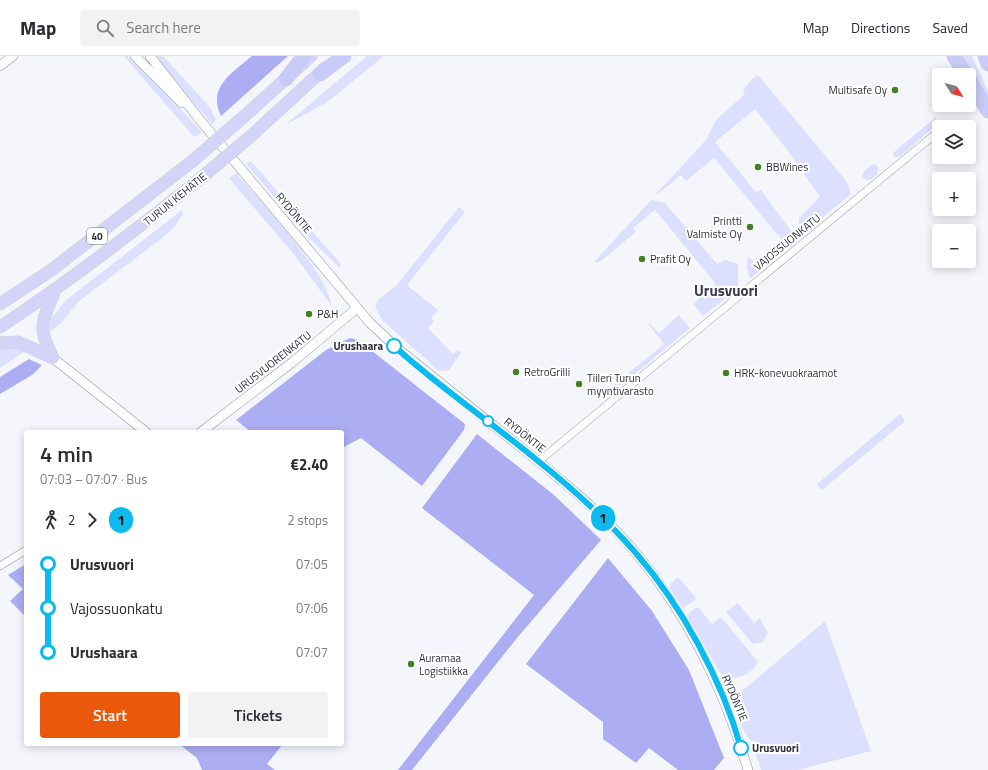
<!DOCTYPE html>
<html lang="en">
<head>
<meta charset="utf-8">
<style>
  body { margin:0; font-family:"Titillium Web",sans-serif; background:#f2f2f3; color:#2b2b33; height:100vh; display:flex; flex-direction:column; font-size:15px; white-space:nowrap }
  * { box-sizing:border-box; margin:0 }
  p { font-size:13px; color:#7c7c81 }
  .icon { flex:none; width:22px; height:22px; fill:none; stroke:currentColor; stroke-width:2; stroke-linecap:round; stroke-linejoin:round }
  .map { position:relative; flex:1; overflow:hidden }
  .side { position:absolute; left:24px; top:374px; width:320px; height:316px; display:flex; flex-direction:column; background:#fff; border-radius:4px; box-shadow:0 2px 10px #0003 }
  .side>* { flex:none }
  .badge { padding:0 8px; border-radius:13px; font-size:14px; line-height:26px }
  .needle { width:26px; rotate:127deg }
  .fabs { position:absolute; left:932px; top:12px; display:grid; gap:8px }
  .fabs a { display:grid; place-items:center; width:44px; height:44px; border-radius:4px; background:#fff; box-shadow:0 2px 10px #0003; font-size:20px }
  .map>.badge { position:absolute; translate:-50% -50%; box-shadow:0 0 0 2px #fff }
  .legs { display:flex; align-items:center; gap:6px; height:44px; padding:0 16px; font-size:13px }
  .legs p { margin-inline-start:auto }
  .head { display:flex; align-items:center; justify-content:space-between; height:68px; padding:0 16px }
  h1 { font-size:22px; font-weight:600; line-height:30px }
  .action { display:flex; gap:8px; margin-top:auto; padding:8px 16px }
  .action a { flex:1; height:46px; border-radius:4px; background:#ea580c; color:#fff; font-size:16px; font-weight:600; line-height:46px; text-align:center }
  .action a+a { background:#f2f2f3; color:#2b2b33 }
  ul { padding:0 16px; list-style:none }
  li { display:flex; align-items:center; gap:14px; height:44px; font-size:15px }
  li i { display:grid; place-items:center; width:6px; height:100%; margin:0 5px; background:currentColor }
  li i::after { content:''; width:10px; height:10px; margin:-5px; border:3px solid; border-radius:50%; background:#fff }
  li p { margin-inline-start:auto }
  li:first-child i { background:linear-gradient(#0000 50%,currentColor 0) }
  li:last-child i { background:linear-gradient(currentColor 50%,#0000 0) }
  header { display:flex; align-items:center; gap:24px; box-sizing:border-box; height:56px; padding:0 20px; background:#fff; border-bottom:1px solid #e1e1e2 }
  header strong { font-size:19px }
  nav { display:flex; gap:22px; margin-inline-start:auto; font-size:14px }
  .search { width:280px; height:36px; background:#f2f2f3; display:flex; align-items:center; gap:10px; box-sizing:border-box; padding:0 14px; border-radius:4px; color:#7c7c81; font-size:15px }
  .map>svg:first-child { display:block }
  .green { fill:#dddffe }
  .forest { fill:#adadf3 }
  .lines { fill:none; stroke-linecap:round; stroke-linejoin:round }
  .minor-casing { stroke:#8f90aa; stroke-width:8 }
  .tertiary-casing { stroke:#8f90aa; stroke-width:10 }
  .trunk-casing { stroke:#d1d1d4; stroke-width:13 }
  .motorway-casing { stroke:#d1d1d4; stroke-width:15 }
  .minor { stroke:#fff; stroke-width:7 }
  .tertiary { stroke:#fff; stroke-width:9 }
  .trunk { stroke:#d3d4f8; stroke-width:12 }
  .motorway { stroke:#c8caf7; stroke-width:14 }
  .trunk-bridge-casing { stroke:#d1d1d4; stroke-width:13; stroke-linecap:butt }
  .trunk-bridge { stroke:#d3d4f8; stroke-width:12 }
  .line-1-casing { stroke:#fff; stroke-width:9 }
  .line-1 { stroke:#0bbbf0; stroke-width:6 }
  .poi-dot { fill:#438220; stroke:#fff; stroke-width:1.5 }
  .stop-1-dot { fill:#fff; stroke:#0bbbf0; stroke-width:2 }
  .labels { text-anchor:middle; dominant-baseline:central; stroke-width:4; stroke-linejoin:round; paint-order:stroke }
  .shield { fill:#fff; stroke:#6d6d75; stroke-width:1 }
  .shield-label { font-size:10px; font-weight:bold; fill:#2f2f3a }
  .poi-label { font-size:11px; fill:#2f2f3a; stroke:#fff; text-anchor:start }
  .street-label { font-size:11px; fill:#2f2f3a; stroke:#fff }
  .stop-label { font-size:11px; font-weight:bold; fill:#2f2f3a; stroke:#fff; text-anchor:end }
  .district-label { font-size:15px; font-weight:bold; fill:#39394f; stroke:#fff }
</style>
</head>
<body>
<header>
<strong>Map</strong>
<div class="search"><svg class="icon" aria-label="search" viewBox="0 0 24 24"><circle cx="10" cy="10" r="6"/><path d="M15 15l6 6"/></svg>Search here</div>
<nav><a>Map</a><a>Directions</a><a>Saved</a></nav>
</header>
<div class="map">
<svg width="988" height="714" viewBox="0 0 988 714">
  <rect width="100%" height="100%" fill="#f5f6fb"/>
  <path class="green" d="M 124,0 L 127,0 L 138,8 L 202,76 L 194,81 Z
    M 153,0 L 163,0 L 209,50 L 216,64 L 212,68 Z
    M 367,0 L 384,0 L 326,47 L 285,69 Z
    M 958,0 L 972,0 L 988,35 L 988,45 Z
    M 758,19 L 843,121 L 848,128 L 851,138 L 805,176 L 799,168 L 799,162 L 820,141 L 788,95 L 755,53 L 715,86 L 756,136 L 761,134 L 794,179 L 795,185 L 750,223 L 747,212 L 748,201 L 755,206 L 782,184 L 714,102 L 686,125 L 681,119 L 658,138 L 656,138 L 706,84 L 716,64 L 745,38 L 743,34 L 753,22 Z
    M 936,61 L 936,69 L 900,101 L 894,101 L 893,97 Z
    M 251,105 L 340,207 L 341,209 L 339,211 L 312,185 L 246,108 Z
    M 875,108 L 878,112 L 877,119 L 870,124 L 864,123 L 862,120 C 863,115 870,109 875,108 Z
    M 236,117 C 259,144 328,217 331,249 L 295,200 L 229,122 Z
    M 651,144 L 665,147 L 717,208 L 725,204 L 738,208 L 738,232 L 703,260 L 693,248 L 716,228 L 655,154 L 633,172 L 636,176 L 602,204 L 597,207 L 595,205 Z
    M 459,151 L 465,156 L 407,229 L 438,254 L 431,262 L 434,265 L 428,272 L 453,298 L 458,294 L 461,297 L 449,314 L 439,315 L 382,264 L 375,251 L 379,243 L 396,230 Z
    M 182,154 L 183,158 L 176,169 L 166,179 L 79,245 L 62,266 L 49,277 L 51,263 L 65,245 Z
    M 679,259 L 690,272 L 629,323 L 626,319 L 664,288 L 648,268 L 649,267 L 659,277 Z
    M 0,292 L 20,293 L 25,295 L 0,312 Z
    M 618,326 L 621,329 L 604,343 L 600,340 Z
    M 900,358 L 905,365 L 822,434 L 817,428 Z
    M 678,521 L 696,542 L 695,544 L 683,552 L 670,532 L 670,528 Z
    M 738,547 L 754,567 L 760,562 L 768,577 L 763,586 L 753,588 L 726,556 Z
    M 698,551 L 712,568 L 721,561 L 758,606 C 751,619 733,628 720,617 L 687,561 L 690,556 Z
    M 825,565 L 871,695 L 798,714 L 761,714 L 754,692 L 756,690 L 753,684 L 751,686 C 743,674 730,655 735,641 Z"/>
  <path class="forest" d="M 252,0 L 288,0 L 221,60 C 207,31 232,17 252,0 Z
    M 350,282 L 358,284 L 465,368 L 464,374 L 422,430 L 361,382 L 342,392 L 342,376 L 251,376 L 236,364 L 326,294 Z
    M 29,303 L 42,309 L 32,319 L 0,338 L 0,321 Z
    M 477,378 L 554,439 L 601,484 L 517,582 L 412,714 L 398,714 L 534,539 L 422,452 Z
    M 608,502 L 652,555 L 689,614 L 724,702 L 714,714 L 678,714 L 649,692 L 636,707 L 603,683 L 603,666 L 526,608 Z
    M 26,508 L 26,561 L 10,545 L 23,533 L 8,519 Z
    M 179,688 L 283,688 L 267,708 L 275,714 L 202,714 L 197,702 Z"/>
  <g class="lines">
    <g class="minor-casing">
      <path id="minor" d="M 539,405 L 939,75
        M 0,510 L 26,494"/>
    </g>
    <g class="tertiary-casing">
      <path id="tertiary" d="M 135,0 L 182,47
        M 150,0 L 200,64 L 370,267 L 397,292 C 434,322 471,352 508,381 C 553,417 599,453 636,497 C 689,560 725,636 748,714
        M 0,10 L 13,0
        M 53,302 L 146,376
        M 201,376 L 294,305 L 357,252"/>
    </g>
    <g class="trunk-casing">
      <path id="trunk" d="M 240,64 L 311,0
        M 252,79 L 325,12
        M 0,248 L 50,215 L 190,107
        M 0,271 C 70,225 136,174 201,122
        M 0,287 L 18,286 L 53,302
        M 53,302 C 36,269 43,266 55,234"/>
    </g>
    <g class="motorway-casing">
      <path id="motorway" d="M 954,0 L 966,19
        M 985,0 L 988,8
        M 320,18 L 344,0
        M 286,23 L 304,0
        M 969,23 L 988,55"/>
    </g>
    <use href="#minor" class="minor"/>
    <use href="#tertiary" class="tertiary"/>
    <use href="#trunk" class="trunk"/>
    <use href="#motorway" class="motorway"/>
    <g class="trunk-bridge-casing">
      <path id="trunk-bridge" d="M 190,107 L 240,64
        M 201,122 L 252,79"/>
    </g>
    <use href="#trunk-bridge" class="trunk-bridge"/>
  </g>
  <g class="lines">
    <g class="line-1-casing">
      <path id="line-1" d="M 394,290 C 439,331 491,366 538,405 C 573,433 606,463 635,496 C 682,550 722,624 741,692"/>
    </g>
    <use href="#line-1" class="line-1"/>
  </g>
  <g class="poi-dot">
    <circle cx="895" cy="34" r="4"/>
    <circle cx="758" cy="111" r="4"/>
    <circle cx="750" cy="171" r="4"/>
    <circle cx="642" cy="203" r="4"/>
    <circle cx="309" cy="258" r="4"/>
    <circle cx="516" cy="316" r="4"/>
    <circle cx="726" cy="317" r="4"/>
    <circle cx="579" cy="328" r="4"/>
    <circle cx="411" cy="608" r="4"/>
  </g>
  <g class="stop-1-dot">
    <circle cx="394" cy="290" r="7"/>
    <circle cx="488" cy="365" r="5"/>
    <circle cx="741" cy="692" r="7"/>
  </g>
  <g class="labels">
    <rect class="shield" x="87" y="172" width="20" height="16" rx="3"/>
    <g class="shield-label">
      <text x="97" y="180">40</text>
    </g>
    <g class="poi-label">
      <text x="887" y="34" text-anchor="end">Multisafe Oy</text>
      <text x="766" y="111">BBWines</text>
      <text x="742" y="165" text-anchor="end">Printti<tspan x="742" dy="13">Valmiste Oy</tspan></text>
      <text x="650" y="203">Prafit Oy</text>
      <text x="317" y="258">P&amp;H</text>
      <text x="524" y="316">RetroGrilli</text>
      <text x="734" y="317">HRK-konevuokraamot</text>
      <text x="587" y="322">Tiileri Turun<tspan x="587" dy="13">myyntivarasto</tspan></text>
      <text x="419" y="602">Auramaa<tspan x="419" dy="13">Logistiikka</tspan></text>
    </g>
    <g class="street-label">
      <text transform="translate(175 143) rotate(-39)">TURUN KEHÄTIE</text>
      <text transform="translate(294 157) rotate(50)">RYDÖNTIE</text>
      <text transform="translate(787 186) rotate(-39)">VAJOSSUONKATU</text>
      <text transform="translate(273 306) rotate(-38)">URUSVUORENKATU</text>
      <text transform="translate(525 379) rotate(38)">RYDÖNTIE</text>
      <text transform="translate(735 642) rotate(67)">RYDÖNTIE</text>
    </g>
    <g class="stop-label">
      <text x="383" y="290">Urushaara</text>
      <text x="752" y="692" text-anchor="start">Urusvuori</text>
    </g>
    <g class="district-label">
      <text x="726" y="234">Urusvuori</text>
    </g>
  </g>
</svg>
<div class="fabs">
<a><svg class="needle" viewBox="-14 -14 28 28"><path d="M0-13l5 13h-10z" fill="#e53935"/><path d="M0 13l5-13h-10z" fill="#7c7c81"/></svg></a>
<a><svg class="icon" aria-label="layers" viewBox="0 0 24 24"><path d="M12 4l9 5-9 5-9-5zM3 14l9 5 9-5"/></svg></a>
<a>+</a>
<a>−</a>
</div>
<b class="badge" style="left:603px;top:462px;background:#0bbbf0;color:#111">1</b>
<section class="side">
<div class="head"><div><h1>4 min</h1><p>07:03 – 07:07 · Bus</p></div><b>€2.40</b></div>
<div class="legs"><svg class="icon" aria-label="walk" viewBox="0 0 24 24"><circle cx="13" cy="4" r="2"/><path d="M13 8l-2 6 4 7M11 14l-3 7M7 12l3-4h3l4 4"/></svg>2<svg class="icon" aria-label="forward" viewBox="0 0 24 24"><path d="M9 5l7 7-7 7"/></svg><b class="badge" style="background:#0bbbf0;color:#111">1</b><p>2 stops</p></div>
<ul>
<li><i style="color:#0bbbf0"></i><b>Urusvuori</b><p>07:05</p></li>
<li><i style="color:#0bbbf0"></i><span>Vajossuonkatu</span><p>07:06</p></li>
<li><i style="color:#0bbbf0"></i><b>Urushaara</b><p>07:07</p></li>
</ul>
<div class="action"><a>Start</a><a>Tickets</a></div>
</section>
</div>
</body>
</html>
